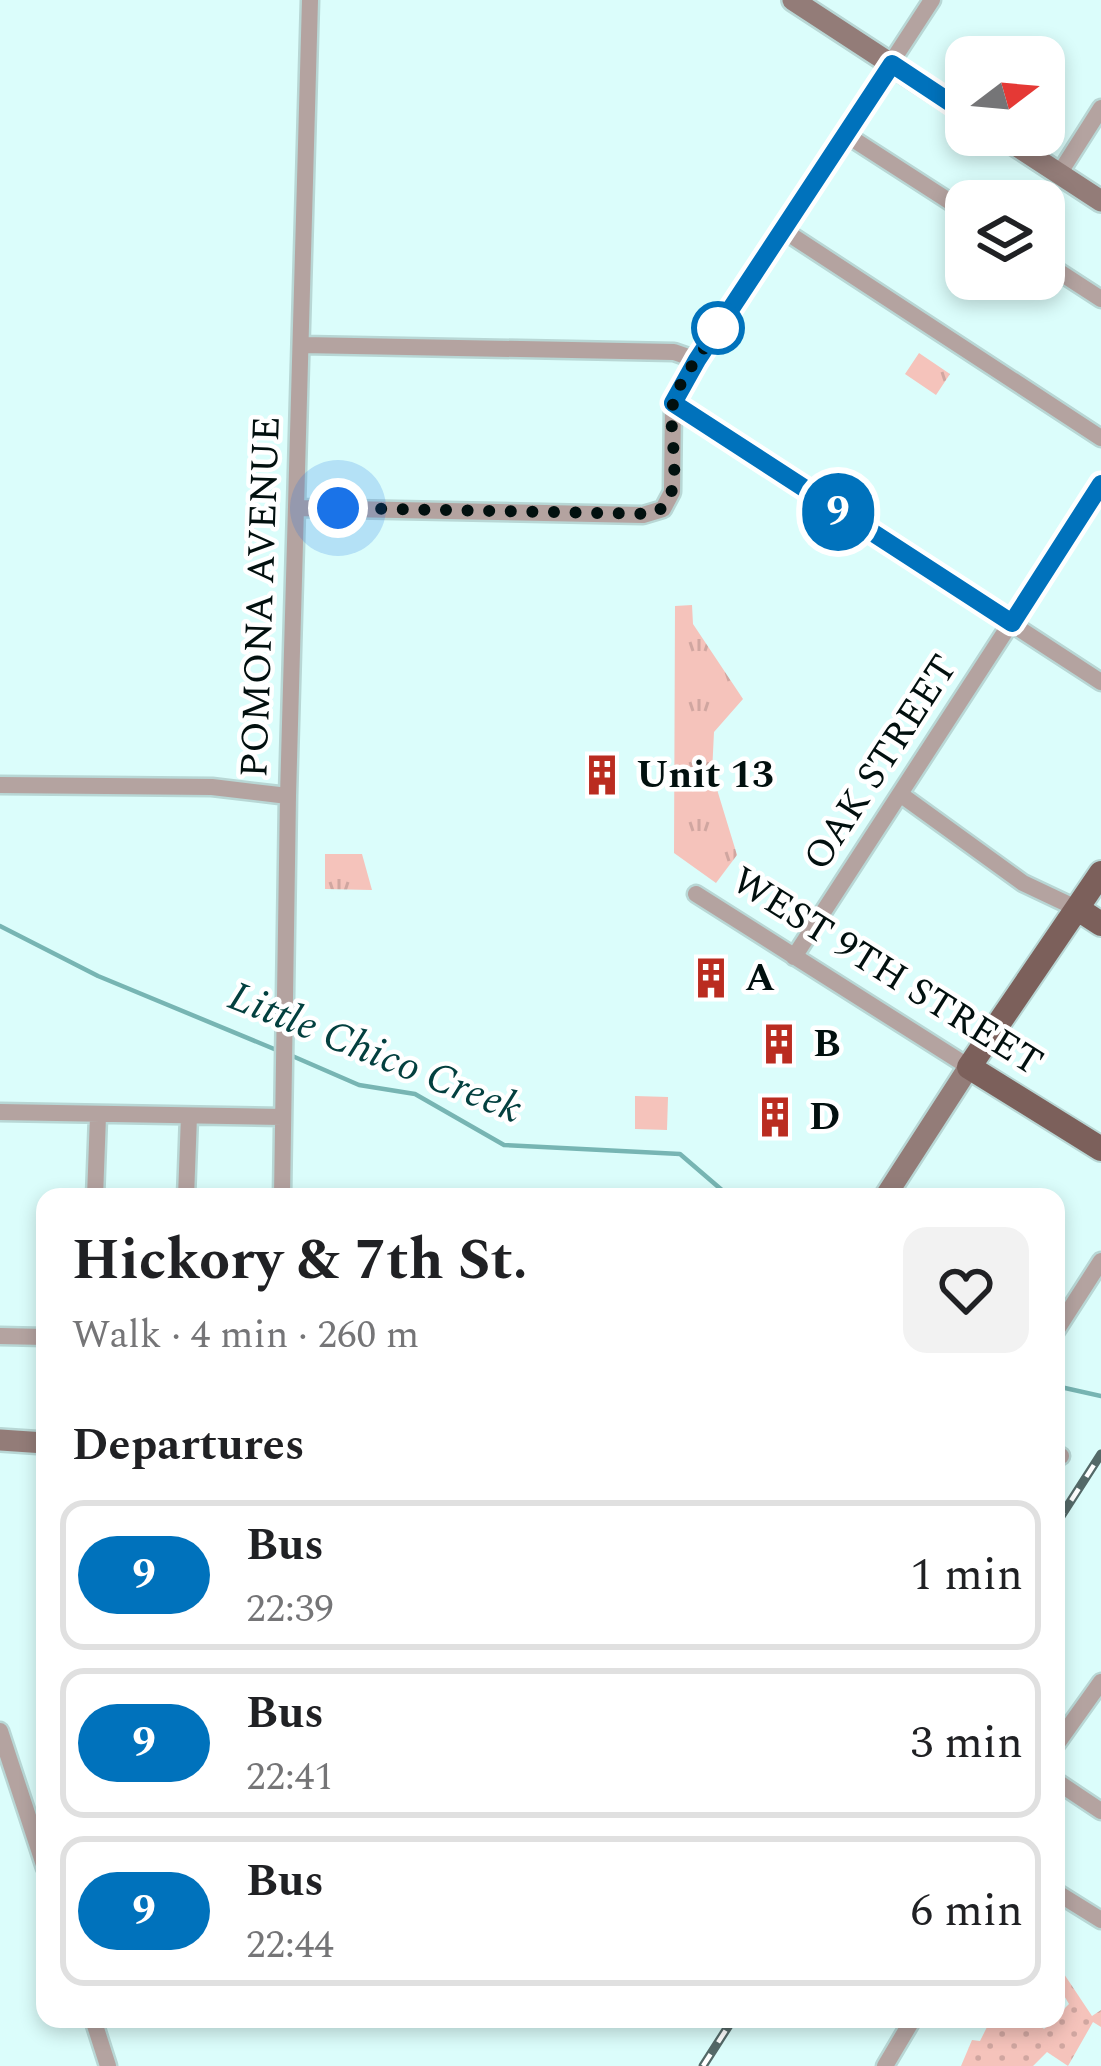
<!DOCTYPE html>
<html lang="en">
<head>
<meta charset="utf-8">
<style>
  body { margin:0; font-family:Spectral,serif; background:#f2f2f2; color:#202124; height:100vh; display:flex; flex-direction:column; font-size:45px; white-space:nowrap }
  * { box-sizing:border-box; margin:0 }
  p { font-size:39px; color:#757577 }
  .icon { flex:none; width:66px; height:66px; fill:none; stroke:currentColor; stroke-width:2; stroke-linecap:round; stroke-linejoin:round }
  .map { position:relative; flex:1; overflow:hidden }
  .panel { position:absolute; left:36px; top:1188px; width:1029px; height:840px; display:flex; flex-direction:column; background:#fff; border-radius:24px; box-shadow:0 6px 18px #0003 }
  .panel>* { flex:none }
  .badge { padding:0 24px; border-radius:39px; font-size:42px; line-height:78px }
  .needle { width:78px; rotate:74deg }
  .buttons { position:absolute; left:945px; top:36px; display:grid; gap:24px }
  .buttons a { display:grid; place-items:center; width:120px; height:120px; border-radius:24px; background:#fff; box-shadow:0 6px 18px #0003; font-size:60px }
  .you { position:absolute; width:60px; height:60px; margin:-30px; border:9px solid #fff; border-radius:50%; background:#1a73e8; box-shadow:0 0 0 18px #1a73e833 }
  .map>.badge { position:absolute; translate:-50% -50%; box-shadow:0 0 0 6px #fff }
  h2 { padding:0 36px; font-size:45px; line-height:108px }
  .round { display:grid; place-items:center; flex:none; width:126px; height:126px; border-radius:24px; background:#f2f2f2 }
  .head { display:flex; align-items:center; justify-content:space-between; height:204px; padding:0 36px }
  h1 { font-size:57px; font-weight:700; line-height:90px }
  ul { padding:0; list-style:none }
  li { display:flex; align-items:center; gap:36px; height:150px; margin:0 24px 18px; padding:0 12px; border:6px solid #e0e0e0; border-radius:24px }
  li div { flex:1 }
  li b { display:block; font-size:45px }
  li em { font-style:normal }
  li .badge { min-width:132px; font-weight:700; text-align:center }
  .map>svg:first-child { display:block }
  .grass { fill:url(#grass-dots) }
  .park { fill:url(#park-tufts) }
  .garden { fill:#f5c3bb }
  .lines { fill:none; stroke-linecap:round; stroke-linejoin:round }
  .stream { stroke:#77b5b3; stroke-width:4.5 }
  .street-casing { stroke:#b8d7d5; stroke-width:21 }
  .secondary-casing { stroke:#b8d7d5; stroke-width:26 }
  .primary-casing { stroke:#b8d7d5; stroke-width:28 }
  .street { stroke:#b4a3a0; stroke-width:16 }
  .secondary { stroke:#937c78; stroke-width:21 }
  .primary { stroke:#7c605b; stroke-width:24 }
  .rail-casing { stroke:#546968; stroke-width:9 }
  .rail { stroke:#fff; stroke-width:4.5; stroke-dasharray:14; stroke-linecap:butt }
  .line-casing { stroke:#fff; stroke-width:27 }
  .line { stroke:#0072bc; stroke-width:18 }
  .walk { stroke:#02100f; stroke-width:12; stroke-dasharray:0 21.6 }
  .stop-dot { fill:#fff; stroke:#0072bc; stroke-width:6 }
  .labels { text-anchor:middle; dominant-baseline:central; stroke-width:9; stroke-linejoin:round; paint-order:stroke }
  .street-label { font-size:39px; fill:#02100f; stroke:#fff }
  .poi-label { font-size:39px; font-weight:bold; fill:#02100f; stroke:#fff; text-anchor:start }
  .water-label { font-size:42px; font-style:italic; fill:#03403f; stroke:#fff }
</style>
</head>
<body>
<div class="map">
<svg width="1101" height="2066" viewBox="0 0 1101 2066">
  <defs>
    <pattern id="grass-dots" width="8" height="8" patternUnits="userSpaceOnUse" patternTransform="scale(3)"><rect width="8" height="8" fill="#f5c3bb"/><path d="M2 2h.1M6 6h.1" fill="none" stroke="#d0a6a0" stroke-width="1.8" stroke-linecap="round"/></pattern>
    <pattern id="park-tufts" width="24" height="20" patternUnits="userSpaceOnUse" patternTransform="scale(3)"><rect width="24" height="20" fill="#f5c3bb"/><path d="M3 7l-1-3M5 7V3M7 7l1-3M15 17l-1-3M17 17v-4M19 17l1-3" fill="none" stroke="#d0a6a0"/></pattern>
  </defs>
  <rect width="100%" height="100%" fill="#dbfdfb"/>
  <path class="grass" d="M 1056,1962 L 1092,2016 L 1101,2010 L 1101,2027 L 1093,2022 L 1068,2066 L 1047,2052 L 1033,2066 L 961,2066 L 972,2040 L 980,2041 L 991,2019 L 1034,2019 L 1044,2029 L 1069,2004 L 1056,1982 Z"/>
  <path class="park" d="M 919,353 L 950,374 L 936,395 L 905,374 Z
    M 692,605 L 693,624 L 743,699 L 714,732 L 712,773 L 737,855 L 716,883 L 674,853 L 675,606 Z
    M 325,854 L 362,854 L 372,890 L 325,889 Z"/>
  <path class="garden" d="M 635,1096 L 668,1097 L 667,1130 L 635,1129 Z"/>
  <g class="lines">
    <path class="stream" d="M 0,926 L 98,976 L 279,1051
      M 290,1055 L 359,1085 L 415,1094 L 504,1145 L 680,1154 L 730,1197
      M 1056,1386 L 1101,1396"/>
    <g class="street-casing">
      <path id="street" d="M 845,134 L 966,212
        M 1059,174 L 1101,108
        M 783,230 L 1101,438
        M 1044,262 L 1101,299
        M 303,345 L 674,352 L 697,360
        M 673,403 L 1101,682
        M 297,508 L 643,515 L 663,509 L 672,492 L 673,403 L 697,360 L 932,0
        M 0,785 L 212,787 L 288,796
        M 900,794 L 1023,883 L 1078,909
        M 696,894 L 969,1067
        M 794,957 L 1101,484
        M 0,1112 L 282,1117
        M 95,1197 L 98,1116
        M 186,1197 L 189,1116
        M 282,1197 L 288,796 L 310,0
        M 1056,1331 L 1101,1261
        M 0,1336 L 45,1337
        M 1056,1456 L 1061,1456
        M 0,1731 L 45,1868
        M 1056,1745 L 1101,1682
        M 1056,1781 L 1101,1811
        M 1056,1892 L 1101,1920
        M 93,2019 L 108,2066
        M 885,2066 L 913,2019"/>
    </g>
    <g class="secondary-casing">
      <path id="secondary" d="M 793,0 L 966,113
        M 1000,135 L 1101,201
        M 885,1197 L 969,1067
        M 0,1440 L 45,1443"/>
    </g>
    <g class="primary-casing">
      <path id="primary" d="M 1101,873 L 969,1067 L 1101,1149
        M 1078,909 L 1101,924"/>
    </g>
    <use href="#street" class="street"/>
    <use href="#secondary" class="secondary"/>
    <use href="#primary" class="primary"/>
    <g class="rail-casing">
      <path id="rail" d="M 1056,1524 L 1101,1454
        M 703,2066 L 733,2019"/>
    </g>
    <use href="#rail" class="rail"/>
  </g>
  <g class="lines">
    <g class="line-casing">
      <path id="line" d="M 966,113 L 892,64 L 697,360 L 673,403 L 1012,623 L 1101,484"/>
    </g>
    <use href="#line" class="line"/>
    <path class="walk" d="M 338,508 L 653,514 C 690,496 666,436 673,404 C 679,378 704,351 718,328"/>
  </g>
  <defs>
    <g id="building-bare" transform="scale(3.24)"><path d="M-4-6H4V6H1V3H-1V6H-4ZM-2.5-4.3h1.7v1.8h-1.7ZM.8-4.3h1.7v1.8H.8ZM-2.5-1h1.7V.8h-1.7ZM.8-1h1.7V.8H.8Z" fill="#ba2c20" stroke="#fff" stroke-width="2.5" paint-order="stroke"/></g>
  </defs>
  <g fill-rule="evenodd">
    <use href="#building-bare" x="602" y="775"/>
    <use href="#building-bare" x="711" y="978"/>
    <use href="#building-bare" x="779" y="1044"/>
    <use href="#building-bare" x="775" y="1117"/>
  </g>
  <circle class="stop-dot" cx="718" cy="328" r="24"/>
  <g class="labels">
    <g class="street-label">
      <text transform="translate(261 597) rotate(-88)">POMONA AVENUE</text>
      <text transform="translate(881 763) rotate(-57)">OAK STREET</text>
      <text transform="translate(887 972) rotate(32)">WEST 9TH STREET</text>
    </g>
    <g class="poi-label">
      <text x="636" y="775">Unit 13</text>
      <text x="745" y="978">A</text>
      <text x="813" y="1044">B</text>
      <text x="809" y="1117">D</text>
    </g>
    <g class="water-label">
      <text transform="translate(375 1053) rotate(22)">Little Chico Creek</text>
    </g>
  </g>
</svg>
<div class="buttons">
<a><svg class="needle" viewBox="-14 -14 28 28"><path d="M0-13l5 13h-10z" fill="#e53935"/><path d="M0 13l5-13h-10z" fill="#757577"/></svg></a>
<a><svg class="icon" aria-label="layers" viewBox="0 0 24 24"><path d="M12 4l9 5-9 5-9-5zM3 14l9 5 9-5"/></svg></a>
</div>
<div class="you" style="left:338px;top:508px"></div>
<b class="badge" style="left:838px;top:512px;background:#0072bc;color:#fff">9</b>
<section class="panel">
<div class="head"><div><h1>Hickory &amp; 7th St.</h1><p>Walk · 4 min · 260 m</p></div><a class="round"><svg class="icon" aria-label="heart" viewBox="0 0 24 24"><path d="M12 20l-8-8c-3-5 5-10 8-4 3-6 11-1 8 4z"/></svg></a></div>
<h2>Departures</h2>
<ul>
<li><span class="badge" style="background:#0072bc;color:#fff">9</span><div><b>Bus</b><p>22:39</p></div><em>1 min</em></li>
<li><span class="badge" style="background:#0072bc;color:#fff">9</span><div><b>Bus</b><p>22:41</p></div><em>3 min</em></li>
<li><span class="badge" style="background:#0072bc;color:#fff">9</span><div><b>Bus</b><p>22:44</p></div><em>6 min</em></li>
</ul>
</section>
</div>
</body>
</html>
